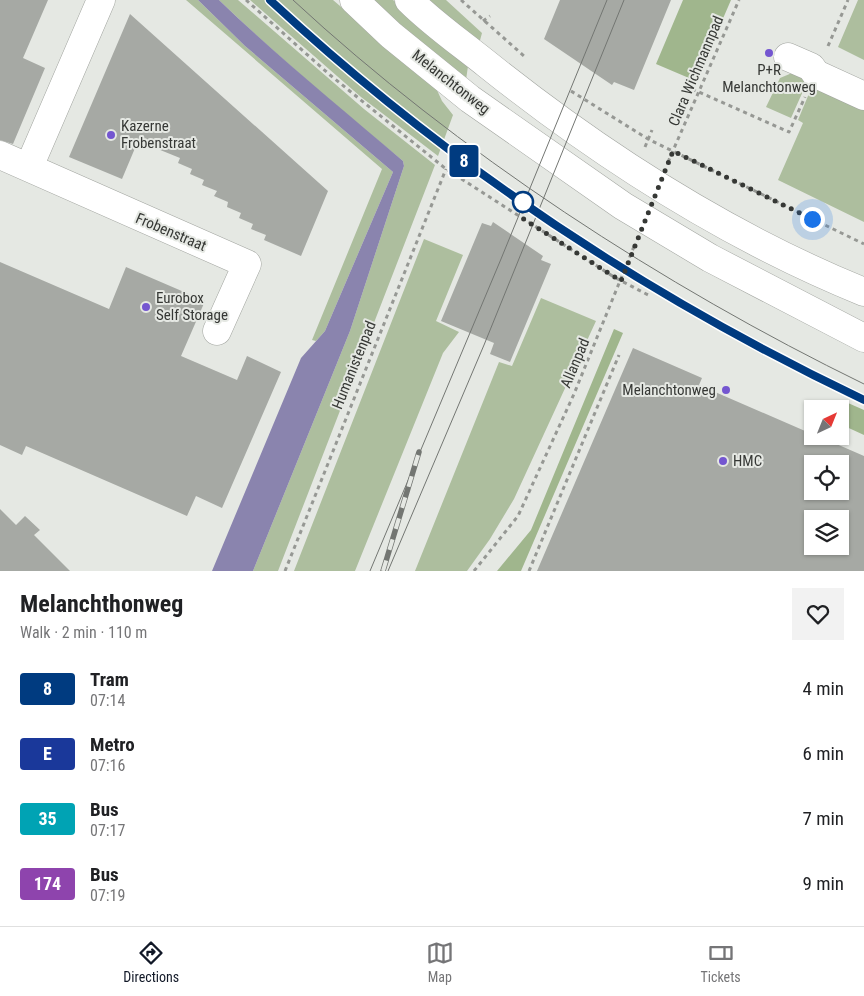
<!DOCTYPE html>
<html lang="en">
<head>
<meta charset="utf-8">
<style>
  body { margin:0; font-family:"Roboto Condensed",sans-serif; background:#f2f2f2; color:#202124; height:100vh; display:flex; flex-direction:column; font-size:19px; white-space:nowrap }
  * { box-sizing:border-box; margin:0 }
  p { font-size:16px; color:#757577 }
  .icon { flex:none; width:28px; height:28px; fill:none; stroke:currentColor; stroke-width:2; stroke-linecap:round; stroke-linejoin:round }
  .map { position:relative; height:571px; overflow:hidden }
  .side { display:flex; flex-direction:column; background:#fff; flex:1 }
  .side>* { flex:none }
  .badge { padding:0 10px; border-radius:4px; font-size:18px; line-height:32px }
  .needle { width:32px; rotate:43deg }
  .tools { position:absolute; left:804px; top:400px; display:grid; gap:10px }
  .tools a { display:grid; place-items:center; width:45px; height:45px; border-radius:0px; background:#fff; box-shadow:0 1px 4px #0004; font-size:25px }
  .you { position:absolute; width:25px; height:25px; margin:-12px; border:4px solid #fff; border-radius:50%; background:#1a73e8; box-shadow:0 0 0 8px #1a73e833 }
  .map>.badge { position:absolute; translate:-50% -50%; box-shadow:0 0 0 2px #fff }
  .round { display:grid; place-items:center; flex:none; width:52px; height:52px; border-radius:0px; background:#f2f2f2 }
  .overview { display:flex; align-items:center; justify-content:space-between; height:85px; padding:0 20px }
  h1 { font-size:24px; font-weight:700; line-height:38px }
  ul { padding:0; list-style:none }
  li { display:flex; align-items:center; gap:15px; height:65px; padding:0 20px }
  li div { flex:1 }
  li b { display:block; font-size:19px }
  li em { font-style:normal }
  li .badge { min-width:55px; font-weight:700; text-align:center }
  .tabs { display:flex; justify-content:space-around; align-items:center; height:70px; border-top:1px solid #e0e0e0; background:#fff; font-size:14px; color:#757577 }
  .tabs a { display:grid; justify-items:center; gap:2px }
  .tabs .current { color:#111827 }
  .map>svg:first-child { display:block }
  .green { fill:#adbe9e }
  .forest { fill:#a0b68d }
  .water { fill:#8a84ae }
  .building { fill:#a6a9a4; fill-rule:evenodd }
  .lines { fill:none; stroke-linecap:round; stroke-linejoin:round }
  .minor-casing { stroke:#a2a5a0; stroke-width:29 }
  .path { stroke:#969894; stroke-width:3; stroke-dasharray:4 4; stroke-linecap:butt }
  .minor { stroke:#fff; stroke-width:28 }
  .tram { stroke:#737672; stroke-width:1 }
  .rail-casing { stroke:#737672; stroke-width:5.5 }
  .rail { stroke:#e5e8e3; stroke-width:4; stroke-dasharray:11; stroke-linecap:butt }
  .line-casing { stroke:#fff; stroke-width:11 }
  .line { stroke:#003b80; stroke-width:8 }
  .walk { stroke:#363835; stroke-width:5; stroke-dasharray:0 9 }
  .poi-dot { fill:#7456d0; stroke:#e5e8e3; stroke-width:2 }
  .stop-dot { fill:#fff; stroke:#003b80; stroke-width:2.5 }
  .labels { text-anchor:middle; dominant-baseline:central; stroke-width:4; stroke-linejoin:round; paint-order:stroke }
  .poi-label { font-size:15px; fill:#363835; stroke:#e5e8e3; text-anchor:start }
  .street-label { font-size:15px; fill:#363835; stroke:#e5e8e3 }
</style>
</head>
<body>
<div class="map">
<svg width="864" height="571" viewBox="0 0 864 571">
  <rect width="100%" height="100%" fill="#e5e8e3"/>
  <path class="green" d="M 186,0 L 198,0 L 245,46 L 393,172 L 325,331 L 316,341 L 312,340 L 382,169 Z
    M 219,0 L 238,0 L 364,109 L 435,165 L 278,571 L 253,571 L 350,331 L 404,166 L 403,161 C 340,109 278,57 219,0 Z
    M 250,0 L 333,0 L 436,88 L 442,101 L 453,115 L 438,156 L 361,97 Z
    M 369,0 L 393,0 L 468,66 L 466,80 Z
    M 424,0 L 446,0 L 482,33 L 479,44 Z
    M 858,0 L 864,0 L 864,60 L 838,47 Z
    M 792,73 L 808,80 L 791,118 L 766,107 L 780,78 Z
    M 815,79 L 864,100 L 864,222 L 778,180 L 803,123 L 798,120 Z
    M 424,239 L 463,255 L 436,321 L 459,332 L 443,353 L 355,571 L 294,571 Z
    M 541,298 L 596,321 L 514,499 L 490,539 L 467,571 L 415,571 L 499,362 L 512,366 Z"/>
  <path class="forest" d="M 683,0 L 731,0 L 696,81 L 656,64 Z
    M 614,329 L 623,333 L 521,571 L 497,571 L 531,530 Z
    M 848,403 L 864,410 L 864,435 L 840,424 L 840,417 Z"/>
  <path class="water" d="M 198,0 L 219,0 C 278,57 341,108 403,161 L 404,166 L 350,331 L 253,571 L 212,571 L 301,358 L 325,331 L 393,172 L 245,46 Z"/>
  <path class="building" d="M 0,0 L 48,0 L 23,58 L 45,68 L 13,144 L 0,140 Z
    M 560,0 L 671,0 L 634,90 L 614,82 L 612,85 L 544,39 Z
    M 130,14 L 328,191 L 301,256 L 264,240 L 266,235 L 251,229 L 253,224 L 239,218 L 241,213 L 227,207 L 228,202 L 214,196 L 217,191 L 202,185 L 204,180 L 190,174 L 192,169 L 178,163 L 180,158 L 138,141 L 122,179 L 69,157 Z
    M 493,222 L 543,256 L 541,260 L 551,264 L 510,362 L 490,354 L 494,343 L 441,321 L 482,223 L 491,226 Z
    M 0,262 L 109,309 L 126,267 L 205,301 L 181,356 L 237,380 L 247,356 L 281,372 L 222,508 L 196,496 L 187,516 L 26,446 L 22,455 L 0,445 Z
    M 633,348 L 702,378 L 699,385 L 812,434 L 812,436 L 818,436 L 864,456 L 864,571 L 537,571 ZM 812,464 L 840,464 L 840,491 L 812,491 ZM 812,519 L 840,519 L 840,546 L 812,546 Z
    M 0,509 L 16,525 L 25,516 L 40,530 L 34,535 L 70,571 L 0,571 Z"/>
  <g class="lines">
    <g class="minor-casing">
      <path id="minor" d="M 354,0 L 391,35 L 470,99 L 623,206 L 710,258 L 864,338
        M 409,0 C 433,24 462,44 488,65 C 602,156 729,237 864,292
        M 788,57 L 811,67 L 816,74 L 864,96
        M 0,155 L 247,264 L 217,331
        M 29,167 L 101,0"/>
    </g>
    <path class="path" d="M 246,0 L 330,75 L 446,169 L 614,277 L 650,296
      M 461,0 L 524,56
      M 483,21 L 490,16
      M 828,46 L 848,0
      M 692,89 L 789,132 L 805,97
      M 571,91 L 648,139 L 864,244
      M 645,147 L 652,130
      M 668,162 L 739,0
      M 285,571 L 446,169
      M 474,571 L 518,516 L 574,394 L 635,244
      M 529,571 L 619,355"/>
    <use href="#minor" class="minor"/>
    <path class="tram" d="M 270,0 C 444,162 649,298 864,400
      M 293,0 C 457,152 663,286 864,384
      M 370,571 L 501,259 L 607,0
      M 388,571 L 484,345 L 624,0"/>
    <g class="rail-casing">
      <path id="rail" d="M 383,571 L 419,452"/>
    </g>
    <use href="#rail" class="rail"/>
  </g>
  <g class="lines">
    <g class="line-casing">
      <path id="line" d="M 270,0 C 446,163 648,297 864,400"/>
    </g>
    <use href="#line" class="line"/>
    <path class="walk" d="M 523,202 L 522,218 L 621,281 L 673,151 L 812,219"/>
  </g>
  <g class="poi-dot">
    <circle cx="769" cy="53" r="5"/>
    <circle cx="111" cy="135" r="5"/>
    <circle cx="146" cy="307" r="5"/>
    <circle cx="726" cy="390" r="5"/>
    <circle cx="723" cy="461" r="5"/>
  </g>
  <circle class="stop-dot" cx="523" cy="202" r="10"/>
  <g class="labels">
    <g class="poi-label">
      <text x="769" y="70" text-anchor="middle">P+R<tspan x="769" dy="17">Melanchtonweg</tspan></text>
      <text x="121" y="126">Kazerne<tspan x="121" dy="17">Frobenstraat</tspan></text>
      <text x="156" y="298">Eurobox<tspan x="156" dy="17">Self Storage</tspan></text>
      <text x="716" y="390" text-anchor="end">Melanchtonweg</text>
      <text x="733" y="461">HMC</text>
    </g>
    <g class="street-label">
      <text transform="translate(696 71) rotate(-67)">Clara Wichmannpad</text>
      <text transform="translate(451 82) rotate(38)">Melanchtonweg</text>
      <text transform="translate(171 232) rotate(23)">Frobenstraat</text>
      <text transform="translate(575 363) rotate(-67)">Allanpad</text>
      <text transform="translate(354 365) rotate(-68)">Humanistenpad</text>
    </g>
  </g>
</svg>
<div class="tools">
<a><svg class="needle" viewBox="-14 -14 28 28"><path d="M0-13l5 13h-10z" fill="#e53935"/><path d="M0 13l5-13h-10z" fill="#757577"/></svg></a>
<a><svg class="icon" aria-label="locate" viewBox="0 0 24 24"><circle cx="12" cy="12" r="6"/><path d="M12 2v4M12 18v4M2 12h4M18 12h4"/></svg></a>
<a><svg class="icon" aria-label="layers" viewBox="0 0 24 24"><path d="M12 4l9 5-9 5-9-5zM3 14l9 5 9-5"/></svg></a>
</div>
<div class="you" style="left:812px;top:219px"></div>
<b class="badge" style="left:464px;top:161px;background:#003b80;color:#fff">8</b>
</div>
<section class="side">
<div class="overview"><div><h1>Melanchthonweg</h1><p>Walk · 2 min · 110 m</p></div><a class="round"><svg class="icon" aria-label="heart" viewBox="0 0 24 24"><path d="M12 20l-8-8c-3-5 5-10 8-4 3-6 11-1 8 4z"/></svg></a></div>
<ul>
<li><span class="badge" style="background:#003b80;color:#fff">8</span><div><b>Tram</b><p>07:14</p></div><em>4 min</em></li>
<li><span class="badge" style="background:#1a389a;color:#fff">E</span><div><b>Metro</b><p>07:16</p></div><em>6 min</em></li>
<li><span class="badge" style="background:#00a3b4;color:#fff">35</span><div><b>Bus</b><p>07:17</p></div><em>7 min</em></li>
<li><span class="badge" style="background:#8e44ad;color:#fff">174</span><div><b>Bus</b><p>07:19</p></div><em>9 min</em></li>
</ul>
</section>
<nav class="tabs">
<a class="current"><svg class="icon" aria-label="directions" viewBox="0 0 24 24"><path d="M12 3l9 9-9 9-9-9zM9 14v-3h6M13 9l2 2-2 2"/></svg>Directions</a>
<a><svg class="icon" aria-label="map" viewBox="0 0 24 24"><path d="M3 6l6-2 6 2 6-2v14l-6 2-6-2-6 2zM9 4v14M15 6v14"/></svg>Map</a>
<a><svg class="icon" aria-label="tickets" viewBox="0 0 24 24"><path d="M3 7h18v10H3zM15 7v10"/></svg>Tickets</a>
</nav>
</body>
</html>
